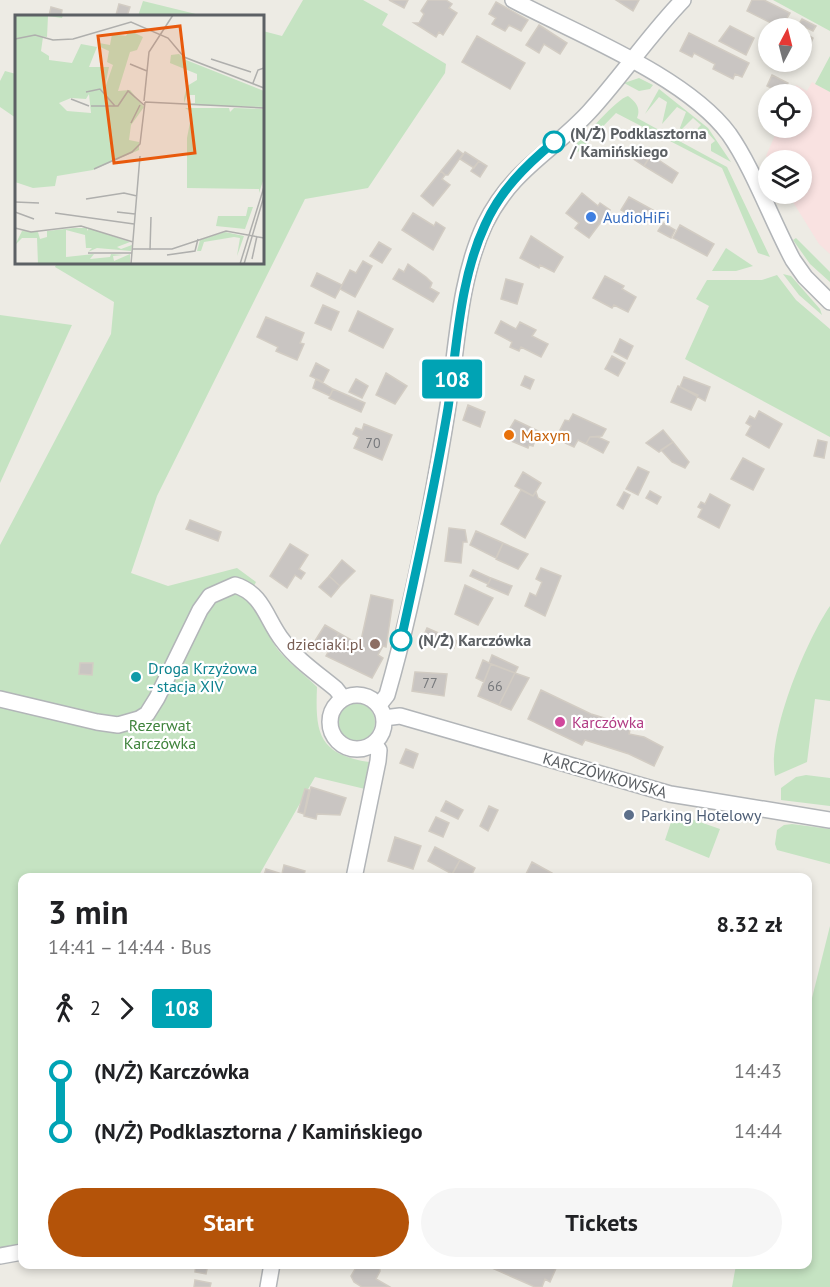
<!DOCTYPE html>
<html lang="en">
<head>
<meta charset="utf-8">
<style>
  body { margin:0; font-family:"PT Sans",sans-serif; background:#f6f6f6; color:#202124; height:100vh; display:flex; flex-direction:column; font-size:22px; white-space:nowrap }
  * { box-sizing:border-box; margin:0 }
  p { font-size:20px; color:#757577 }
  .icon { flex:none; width:33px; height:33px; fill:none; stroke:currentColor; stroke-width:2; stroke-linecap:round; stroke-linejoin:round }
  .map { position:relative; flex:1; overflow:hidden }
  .side { position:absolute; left:18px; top:873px; width:794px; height:396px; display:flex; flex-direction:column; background:#fff; border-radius:12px; box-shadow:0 3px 9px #0003 }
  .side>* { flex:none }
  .badge { padding:0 12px; border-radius:4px; font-size:21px; line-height:39px }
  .needle { width:39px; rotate:7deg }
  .fabs { position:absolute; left:758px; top:18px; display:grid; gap:12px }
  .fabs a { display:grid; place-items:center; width:54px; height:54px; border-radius:50%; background:#fff; box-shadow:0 3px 9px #0003; font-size:30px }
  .map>.badge { position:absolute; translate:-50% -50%; box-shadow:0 0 0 3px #fff }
  .legs { display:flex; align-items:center; gap:9px; height:66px; padding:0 30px; font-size:20px }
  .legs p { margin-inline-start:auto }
  .overview { display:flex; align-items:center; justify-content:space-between; height:102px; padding:0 30px }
  h1 { font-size:33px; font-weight:700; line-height:45px }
  .primary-button { display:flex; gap:12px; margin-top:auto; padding:12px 30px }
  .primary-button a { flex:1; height:69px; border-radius:36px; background:#b45309; color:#fff; font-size:24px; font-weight:700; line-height:69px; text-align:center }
  .primary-button a+a { background:#f6f6f6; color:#202124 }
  ul { padding:0 30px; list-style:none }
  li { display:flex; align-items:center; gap:21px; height:60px; font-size:22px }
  li i { display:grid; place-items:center; width:9px; height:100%; margin:0 8px; background:currentColor }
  li i::after { content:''; width:15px; height:15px; margin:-8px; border:4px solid; border-radius:50%; background:#fff }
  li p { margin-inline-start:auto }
  li:first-child i { background:linear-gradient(#0000 50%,currentColor 0) }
  li:last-child i { background:linear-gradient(currentColor 50%,#0000 0) }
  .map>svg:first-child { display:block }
  .medical { fill:#f9e2e1 }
  .green { fill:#c5e3c2 }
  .building { fill:#c9c5c2; stroke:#d2ccc3; stroke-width:1.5 }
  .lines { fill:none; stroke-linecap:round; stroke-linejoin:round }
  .street-casing { stroke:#b2b5b8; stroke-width:18 }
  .street { stroke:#fff; stroke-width:15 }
  .line-1-casing { stroke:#fff; stroke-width:14 }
  .line-1 { stroke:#00a3b4; stroke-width:9 }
  .stop-1-dot { fill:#fff; stroke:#00a3b4; stroke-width:3 }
  .shop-dot { fill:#3f7fe0; stroke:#fff; stroke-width:2 }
  .food-dot { fill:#e8710a; stroke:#fff; stroke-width:2 }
  .education-dot { fill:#8d6e63; stroke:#fff; stroke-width:2 }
  .culture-dot { fill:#0f9aa8; stroke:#fff; stroke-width:2 }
  .hotel-dot { fill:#d1479c; stroke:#fff; stroke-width:2 }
  .service-dot { fill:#5c6f8a; stroke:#fff; stroke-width:2 }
  .labels { text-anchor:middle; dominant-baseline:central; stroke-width:4.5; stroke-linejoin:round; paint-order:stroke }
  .number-label { font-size:14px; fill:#77797c }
  .stop-label { font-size:16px; font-weight:bold; fill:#5c6064; stroke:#fff; text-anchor:start }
  .shop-label { font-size:16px; fill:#366cbe; stroke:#fff; text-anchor:start }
  .food-label { font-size:16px; fill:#c56008; stroke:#fff; text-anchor:start }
  .education-label { font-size:16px; fill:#785e54; stroke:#fff; text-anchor:end }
  .culture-label { font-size:16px; fill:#0d838f; stroke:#fff; text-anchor:start }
  .hotel-label { font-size:16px; fill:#b23c85; stroke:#fff; text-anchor:start }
  .park-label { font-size:16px; fill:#3f833c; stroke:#fff }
  .street-label { font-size:16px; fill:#5c6064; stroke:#fff }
  .service-label { font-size:16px; fill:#4e5e75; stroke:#fff; text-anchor:start }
  .inset-road { fill:none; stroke:#afafad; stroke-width:1.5 }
  .view { fill:#e8590c; fill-opacity:0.15; stroke:#e8590c; stroke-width:3 }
  .inset-edge { fill:none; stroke:#5c6064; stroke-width:3 }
</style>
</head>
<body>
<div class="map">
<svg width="830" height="1287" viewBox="0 0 830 1287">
  <rect width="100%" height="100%" fill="#edebe4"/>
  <path class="medical" d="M 812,82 L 830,92 L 830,254 L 819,244 L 788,194 L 801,194 L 801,160 L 768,160 L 766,156 L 778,128 L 801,128 L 801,94 L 792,94 L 796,85 L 807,91 Z"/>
  <path class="green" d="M 303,0 L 363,0 L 388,14 L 382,25 L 446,64 L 445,73 L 368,188 L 305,199 L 157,496 L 131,573 L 168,586 L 237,568 L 256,582 L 254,586 L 246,582 L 235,593 C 261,601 263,632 279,651 C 290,664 305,675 317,687 C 315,734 319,754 369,762 L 365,789 L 315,777 L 258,877 L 248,874 L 246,878 L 22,878 L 22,1246 L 0,1251 L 0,545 L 111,334 L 114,302 L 55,267 L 57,262 L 262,262 L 263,31 L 282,36 Z
    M 773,0 L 830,0 L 830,31 Z
    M 143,1 L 204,16 L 138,16 Z
    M 830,56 L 830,92 L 815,84 Z
    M 5,71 L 16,74 L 16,118 L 0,107 L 0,81 Z
    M 639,78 L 653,85 L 650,89 L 639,91 L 624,83 Z
    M 659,89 L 708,128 L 731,162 L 711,151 L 711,144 L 715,141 L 707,132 L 694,141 L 698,128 L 701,125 L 693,118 L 678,133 L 686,112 L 677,107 L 662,124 L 667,102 L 659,97 L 645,114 Z
    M 628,96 C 636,102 641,108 637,118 L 727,167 L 770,257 L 758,253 L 722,168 L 616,113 L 578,152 L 573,147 C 586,136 616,99 628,96 Z
    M 796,238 L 830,272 L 830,282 L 810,264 L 793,240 Z
    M 726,248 L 753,266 L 736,271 L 712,271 Z
    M 783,274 L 791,276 L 820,309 L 822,315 L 799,295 Z
    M 777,275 L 796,300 L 830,329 L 830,437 L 685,359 L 709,306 L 696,299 L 707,280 L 762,280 Z
    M 0,315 L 72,325 L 0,483 Z
    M 830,606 L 830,701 L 815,699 L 807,762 L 775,776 C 767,734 806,641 830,606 Z
    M337 722a19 19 0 1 1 38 0a19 19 0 1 1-38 0Z
    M 806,775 L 830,778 L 830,806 L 781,800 L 781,788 L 796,777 Z
    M 674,813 L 720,829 L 709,858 L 665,840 Z
    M 792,824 L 830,829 L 830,864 L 777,850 L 775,844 L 777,830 L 784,825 Z
    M 830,926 L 830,1287 L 732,1287 L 736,1265 L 807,1264 L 807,1018 Z"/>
  <path class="building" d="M 389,0 L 408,0 L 404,8 Z
    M 428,0 L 446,0 L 452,4 L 449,8 L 457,13 L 443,35 L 439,32 L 436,37 L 414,23 L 419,23 L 424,14 L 421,11 Z
    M 616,0 L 639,0 L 633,11 Z
    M 752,0 L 764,0 L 790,13 L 783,25 L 776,22 L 775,25 L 747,11 Z
    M 496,2 L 528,20 L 521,31 L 509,25 L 505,31 L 492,24 L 496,18 L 489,14 Z
    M 119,4 L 130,7 L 127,16 L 116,15 Z
    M 51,7 L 62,10 L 61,16 L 49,16 Z
    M 802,19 L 816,26 L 813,31 L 799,24 Z
    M 539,25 L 567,43 L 560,54 L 544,44 L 539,53 L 526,45 Z
    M 730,26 L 754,38 L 746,55 L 719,41 Z
    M 801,31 L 813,38 L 811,43 L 801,38 Z
    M 689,33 L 749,63 L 742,77 L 735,74 L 733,79 L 713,69 L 715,64 L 694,53 L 692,57 L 680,51 Z
    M 477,36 L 525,63 L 510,89 L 462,62 Z
    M 772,75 L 788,83 L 783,94 L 767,86 Z
    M 639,148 L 651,155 L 644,166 L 632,158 Z
    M 458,150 L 463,154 L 448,175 L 445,175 L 441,171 Z
    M 465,152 L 479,161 L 474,168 L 460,159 Z
    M 651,155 L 678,173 L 672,183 L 644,166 Z
    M 479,161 L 487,166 L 480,177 L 471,171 Z
    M 441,171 L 445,175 L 442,179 L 450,185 L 433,206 L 421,196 Z
    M 582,193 L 598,206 L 600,203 L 610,210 L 589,238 L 575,228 L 579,223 L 566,213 Z
    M 629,197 L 653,210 L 646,224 L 621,210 Z
    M 413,213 L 434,226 L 436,222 L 445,228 L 433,250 L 402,230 Z
    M 663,223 L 675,230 L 671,238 L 658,231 Z
    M 680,225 L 714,244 L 707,256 L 673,238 Z
    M 531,236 L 563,257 L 554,272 L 540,265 L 539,268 L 520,258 Z
    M 379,242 L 391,249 L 382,263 L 370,256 Z
    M 363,261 L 372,266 L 355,297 L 340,289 L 350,270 L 356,273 Z
    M 408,264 L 426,277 L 432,283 L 430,288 L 439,293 L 433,302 L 393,279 L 399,269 L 404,272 Z
    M 317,273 L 342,285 L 335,298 L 311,286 Z
    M 605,276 L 624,286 L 622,289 L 636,297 L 628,312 L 614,305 L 612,308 L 593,298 Z
    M 506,279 L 523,284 L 517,304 L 501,299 Z
    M 323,305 L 339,312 L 331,330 L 315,323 Z
    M 358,311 L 393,329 L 383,348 L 349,331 Z
    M 266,317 L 304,333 L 300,343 L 304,344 L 297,360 L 276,351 L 278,347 L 257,337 Z
    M 501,321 L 516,329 L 520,322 L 536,330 L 532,336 L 548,344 L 541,357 L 521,347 L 519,351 L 510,347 L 512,342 L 495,333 Z
    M 620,339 L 633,346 L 627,359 L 614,352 Z
    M 612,356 L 625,363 L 618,376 L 605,369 Z
    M 316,363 L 329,370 L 323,382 L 310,376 Z
    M 386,373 L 407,386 L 395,404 L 376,395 Z
    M 525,376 L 534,380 L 530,389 L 521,385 Z
    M 684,377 L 710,387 L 705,401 L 680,387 Z
    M 316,379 L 333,389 L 330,396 L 313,388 Z
    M 356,379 L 368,386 L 362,398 L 349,392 Z
    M 678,386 L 698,395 L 691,410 L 671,402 Z
    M 333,389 L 365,403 L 361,412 L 329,398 Z
    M 468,405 L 485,412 L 480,427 L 463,420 Z
    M 759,411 L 782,424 L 769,448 L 746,435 L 751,426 L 746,423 L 750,416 L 755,419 Z
    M 573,414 L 606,429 L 602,436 L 590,437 L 586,444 L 578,440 L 574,447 L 565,443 L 569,435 L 560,430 L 565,420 L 569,421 Z
    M 515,420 L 538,431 L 533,446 L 529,445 L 528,448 L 504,438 Z
    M 364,424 L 392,435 L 382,460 L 354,448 L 359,437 L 353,434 L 356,428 L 362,430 Z
    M 560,430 L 569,435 L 565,443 L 556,438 Z
    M 663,430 L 673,442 L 659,452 L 646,443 Z
    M 590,437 L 598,437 L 609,442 L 603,453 L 586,444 Z
    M 818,440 L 827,442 L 824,458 L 814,456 Z
    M 673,442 L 689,462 L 685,468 L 672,462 L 661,450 Z
    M 743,458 L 764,469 L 753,490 L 731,479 Z
    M 638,467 L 649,472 L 638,495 L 626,489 Z
    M 523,472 L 541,483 L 533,496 L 515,486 Z
    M 521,490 L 533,496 L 536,492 L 538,498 L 545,502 L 525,538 L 501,524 Z
    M 650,491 L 661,497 L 657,504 L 646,498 Z
    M 624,492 L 630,495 L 623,509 L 617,505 Z
    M 710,494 L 730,505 L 719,528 L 698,517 L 702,509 L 698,507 L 701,502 L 705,504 Z
    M 190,520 L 221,532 L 218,541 L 186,529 Z
    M 449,528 L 465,530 L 467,542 L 463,542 L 461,563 L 445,561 Z
    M 476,531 L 503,543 L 496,558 L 470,545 Z
    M 503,543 L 528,554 L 518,569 L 496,559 Z
    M 290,544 L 308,555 L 299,569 L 305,573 L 301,579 L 295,575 L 287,588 L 270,576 Z
    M 342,560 L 355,571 L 340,586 L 329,576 Z
    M 541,568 L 561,576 L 545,616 L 525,606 L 530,593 L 536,596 L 542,582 L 536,579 Z
    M 473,570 L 491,578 L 488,584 L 470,576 Z
    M 329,576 L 340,586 L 331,597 L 319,587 Z
    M 491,578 L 512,586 L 508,595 L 487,586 Z
    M 465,585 L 493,598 L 478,625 L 455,614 Z
    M 371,595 L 393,600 L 386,647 L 383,646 L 378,655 L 383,658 L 372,678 L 326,656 L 339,633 L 360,645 Z
    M 325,625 L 339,633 L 328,652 L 313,644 Z
    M 427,628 L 443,635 L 441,641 L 424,635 Z
    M 443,635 L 450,638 L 447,645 L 440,643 Z
    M 450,638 L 457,641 L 454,648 L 447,645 Z
    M 492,655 L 518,667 L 515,673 L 489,663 Z
    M 483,660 L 491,664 L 484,682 L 476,678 Z
    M 80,663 L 93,663 L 92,675 L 79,674 Z
    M 491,664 L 515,673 L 499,705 L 478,696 Z
    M 415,672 L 447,674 L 444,696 L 412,691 Z
    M 515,673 L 529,678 L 511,710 L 499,705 Z
    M 541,690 L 591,714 L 631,726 L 629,734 L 644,737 L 663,747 L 654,766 L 629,754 L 585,740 L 582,745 L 528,719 Z
    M 406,749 L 418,754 L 413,768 L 400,763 Z
    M 311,787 L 346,798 L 340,815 L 317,814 L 316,819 L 304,816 Z
    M 305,789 L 309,790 L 304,814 L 298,812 Z
    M 446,801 L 463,810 L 458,819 L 441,811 Z
    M 489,806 L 498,810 L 488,831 L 480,826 Z
    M 436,817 L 449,823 L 443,837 L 429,831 Z
    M 395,837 L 421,846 L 413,869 L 388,861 Z
    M 435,847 L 460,860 L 452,874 L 428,861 Z
    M 460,860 L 475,868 L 470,878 L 451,877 Z
    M 532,862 L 552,873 L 549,878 L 524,878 Z
    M 284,865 L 305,871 L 303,878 L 263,878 L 266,869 L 282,874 Z
    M 196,1264 L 208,1264 L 206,1274 L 195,1272 Z
    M 358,1264 L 379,1264 L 380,1271 L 376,1279 L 390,1287 L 362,1287 L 354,1282 L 351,1276 Z
    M 483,1264 L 553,1264 L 557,1266 L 550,1282 L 545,1279 L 542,1287 L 535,1287 Z
    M 195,1280 L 211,1283 L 210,1287 L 194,1287 Z"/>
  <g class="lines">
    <g class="street-casing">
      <path id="street" d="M 513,0 C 577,34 686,76 729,134 C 753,168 772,221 793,260 L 805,277 L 830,302
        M330 722a27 27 0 1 1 54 0a27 27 0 1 1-54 0Z
        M 0,699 L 97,722 L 118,725 L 139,719 L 147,714 L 157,698 L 200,610 L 210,596 L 235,585 C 264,594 266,620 283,641 C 297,660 318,674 336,689 L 343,698
        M 379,705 L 387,695 C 413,605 433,499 448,406 C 457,347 459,279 485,224 C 512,169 551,153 589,112 C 622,76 649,35 683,0
        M 384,718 L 400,716 L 670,794 L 830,820
        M 354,878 L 378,761 L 379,750 L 374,743
        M 0,1256 L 22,1252
        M 268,1287 L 272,1264"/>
    </g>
    <use href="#street" class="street"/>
  </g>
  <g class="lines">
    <g class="line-1-casing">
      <path id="line-1" d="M 401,640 C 418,563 435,486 448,408 C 457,348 459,281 485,225 C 500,191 525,166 554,142"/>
    </g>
    <use href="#line-1" class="line-1"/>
  </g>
  <g class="stop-1-dot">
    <circle cx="554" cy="142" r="10"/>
    <circle cx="401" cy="640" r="10"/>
  </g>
  <circle class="shop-dot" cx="591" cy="217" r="6"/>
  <circle class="food-dot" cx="509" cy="435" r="6"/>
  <circle class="education-dot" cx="375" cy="644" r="6"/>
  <circle class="culture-dot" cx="136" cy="677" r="6"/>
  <circle class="hotel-dot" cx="560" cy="722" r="6"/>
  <circle class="service-dot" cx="629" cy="815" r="6"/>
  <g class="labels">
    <g class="number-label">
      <text x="373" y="443">70</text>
      <text x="430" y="683">77</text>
      <text x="495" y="686">66</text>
    </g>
    <g class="stop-label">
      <text x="570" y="133">(N/Ż) Podklasztorna<tspan x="570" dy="18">/ Kamińskiego</tspan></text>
      <text x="418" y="640">(N/Ż) Karczówka</text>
    </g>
    <g class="shop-label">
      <text x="603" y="217">AudioHiFi</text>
    </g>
    <g class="food-label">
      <text x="521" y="435">Maxym</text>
    </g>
    <g class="education-label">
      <text x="363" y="644">dzieciaki.pl</text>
    </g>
    <g class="culture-label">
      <text x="148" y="668">Droga Krzyżowa<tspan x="148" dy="18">- stacja XIV</tspan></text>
    </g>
    <g class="hotel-label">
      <text x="572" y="722">Karczówka</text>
    </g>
    <g class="park-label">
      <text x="160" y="725">Rezerwat<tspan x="160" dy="18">Karczówka</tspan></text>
    </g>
    <g class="street-label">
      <text transform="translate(605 775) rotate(16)">KARCZÓWKOWSKA</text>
    </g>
    <g class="service-label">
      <text x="641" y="815">Parking Hotelowy</text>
    </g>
  </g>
  <g transform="translate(15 15)">
    <rect width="249" height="249" fill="#edebe4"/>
    <path d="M 0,0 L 48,0 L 47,3 L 33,1 L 32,22 L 19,21 L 28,22 L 26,36 L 34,41 L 34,45 L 57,48 L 66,29 L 82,32 L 74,52 L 94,52 L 89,76 L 98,50 L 92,47 L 94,36 L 83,31 L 84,28 L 95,30 L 97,19 L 111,21 L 114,15 L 128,22 L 122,35 L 115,37 L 103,76 L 115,75 L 129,92 L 116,110 L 114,125 L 124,127 L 124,135 L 78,155 L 42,161 L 40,171 L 18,173 L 0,167 ZM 74,79 L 76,98 L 52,96 L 44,88 L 56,83 L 71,84 ZM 164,39 L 171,45 L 249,76 L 249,92 L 170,90 L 180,88 L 180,80 L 172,80 L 169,88 L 169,83 L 172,71 L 182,65 L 182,59 L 155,48 L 156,40 ZM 170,93 L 214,93 L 215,97 L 219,93 L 249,94 L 249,163 L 244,178 L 244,174 L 172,173 L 172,123 L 177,97 ZM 233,192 L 238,192 L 230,214 L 201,211 L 203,201 L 231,201 ZM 59,213 L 72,213 L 72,216 L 74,213 L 115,227 L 102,232 L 106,234 L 117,230 L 116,236 L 82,233 L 73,237 L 77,233 L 71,233 L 70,220 L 51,215 L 51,242 L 79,239 L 75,244 L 95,242 L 96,239 L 108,240 L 98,241 L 99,246 L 115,239 L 115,249 L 23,249 L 22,223 L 7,223 L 0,230 L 7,216 L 23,217 L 25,224 L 32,222 L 32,216 ZM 210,217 L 229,221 L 222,241 L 225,223 L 219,222 L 189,227 L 186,236 L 182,236 L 185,225 Z" fill="#c5e3c2" fill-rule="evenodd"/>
    <path class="inset-road" d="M 0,24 L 20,20 L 38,25 L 58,24 L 116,7 L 153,23 L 169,42 L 249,73M 196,44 L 236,57M 115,49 L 132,56M 238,68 L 243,55 L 249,53M 71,77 L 85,74 L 100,91M 56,84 L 74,91M 129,86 L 134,37 L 158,0M 130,87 L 249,93M 76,91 L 103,91 L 113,76 L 129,90M 116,108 L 125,90M 79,154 L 117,137 L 125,129 L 130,87M 71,184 L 109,178 L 122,181M 0,187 L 24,188M 0,197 L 19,204M 102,197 L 120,199M 40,198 L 119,209M 0,213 L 16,217 L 66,211 L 118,227M 117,234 L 157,234 L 211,216 L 249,223M 135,235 L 136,202M 73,238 L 117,238M 152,240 L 180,236 L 183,224M 237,244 L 242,221M 116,249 L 125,141M 225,249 L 249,172M 229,249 L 249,181"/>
    <path class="view" d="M 165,11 L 180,138 L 99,148 L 83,21 Z"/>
    <rect width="249" height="249" class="inset-edge"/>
  </g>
</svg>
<div class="fabs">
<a><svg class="needle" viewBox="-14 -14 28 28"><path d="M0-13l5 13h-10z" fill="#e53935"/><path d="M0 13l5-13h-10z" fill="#757577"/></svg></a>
<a><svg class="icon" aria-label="locate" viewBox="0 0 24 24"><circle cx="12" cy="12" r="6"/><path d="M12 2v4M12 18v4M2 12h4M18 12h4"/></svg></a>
<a><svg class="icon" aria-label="layers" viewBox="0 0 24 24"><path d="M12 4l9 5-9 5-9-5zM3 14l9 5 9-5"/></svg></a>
</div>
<b class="badge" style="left:452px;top:379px;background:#00a3b4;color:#fff">108</b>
<section class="side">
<div class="overview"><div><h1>3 min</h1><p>14:41 – 14:44 · Bus</p></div><b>8.32 zł</b></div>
<div class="legs"><svg class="icon" aria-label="walk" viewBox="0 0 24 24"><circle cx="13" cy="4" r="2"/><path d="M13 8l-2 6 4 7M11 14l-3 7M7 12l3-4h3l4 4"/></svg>2<svg class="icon" aria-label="forward" viewBox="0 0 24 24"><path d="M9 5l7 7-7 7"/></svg><b class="badge" style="background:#00a3b4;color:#fff">108</b></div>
<ul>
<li><i style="color:#00a3b4"></i><b>(N/Ż) Karczówka</b><p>14:43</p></li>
<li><i style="color:#00a3b4"></i><b>(N/Ż) Podklasztorna / Kamińskiego</b><p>14:44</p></li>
</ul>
<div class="primary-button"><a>Start</a><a>Tickets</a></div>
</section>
</div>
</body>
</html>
